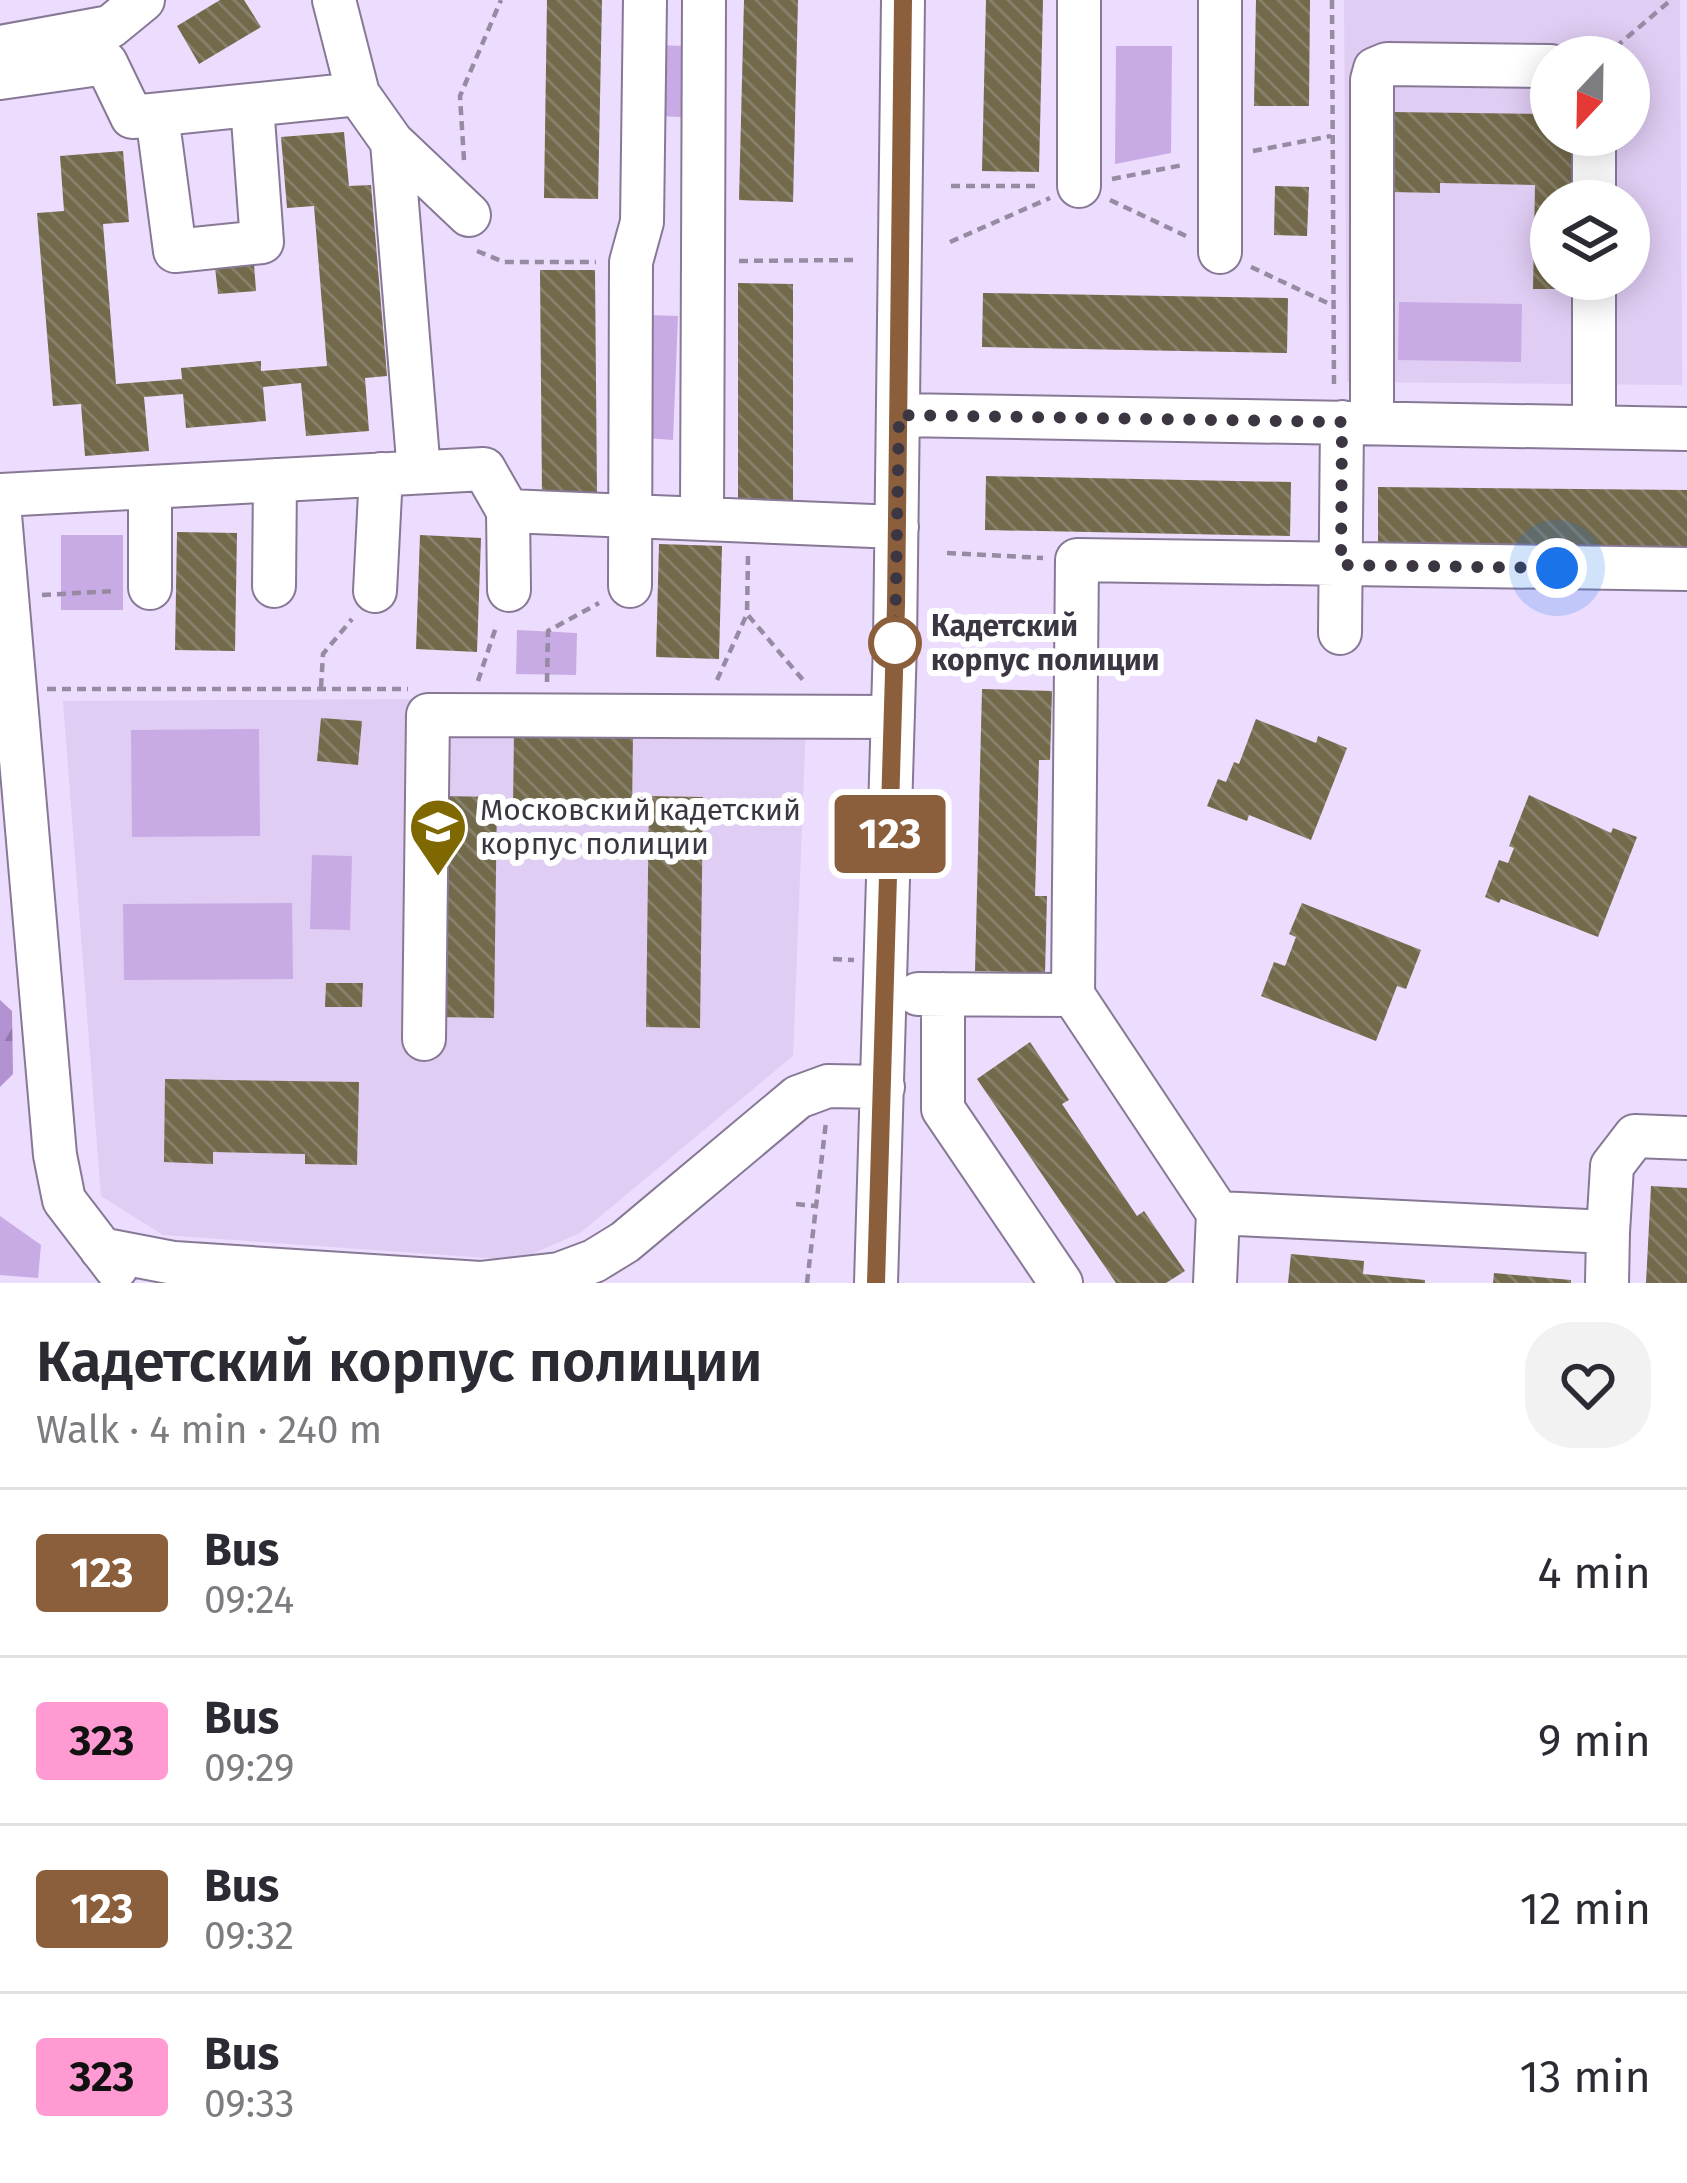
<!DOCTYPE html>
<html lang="en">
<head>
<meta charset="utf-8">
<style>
  body { margin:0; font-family:"Fira Sans",sans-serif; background:#f2f2f3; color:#2b2b33; height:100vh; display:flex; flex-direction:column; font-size:45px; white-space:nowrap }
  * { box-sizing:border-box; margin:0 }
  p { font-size:39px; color:#7c7c81 }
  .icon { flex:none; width:66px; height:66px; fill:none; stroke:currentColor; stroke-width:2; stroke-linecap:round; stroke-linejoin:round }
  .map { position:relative; height:1283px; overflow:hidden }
  .panel { display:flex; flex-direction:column; background:#fff; flex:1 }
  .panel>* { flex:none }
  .badge { padding:0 24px; border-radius:9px; font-size:42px; line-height:78px }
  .needle { width:78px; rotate:202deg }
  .tools { position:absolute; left:1530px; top:36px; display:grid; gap:24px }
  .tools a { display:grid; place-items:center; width:120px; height:120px; border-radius:50%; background:#fff; box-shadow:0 6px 30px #0003; font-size:60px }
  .you { position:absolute; width:60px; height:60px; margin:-30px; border:9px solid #fff; border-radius:50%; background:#1a73e8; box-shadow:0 0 0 18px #1a73e833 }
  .map>.badge { position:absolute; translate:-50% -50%; box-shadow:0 0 0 6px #fff }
  .round { display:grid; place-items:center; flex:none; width:126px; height:126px; border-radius:48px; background:#f2f2f3 }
  .head { display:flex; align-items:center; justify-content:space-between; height:204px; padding:0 36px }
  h1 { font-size:57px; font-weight:600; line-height:90px }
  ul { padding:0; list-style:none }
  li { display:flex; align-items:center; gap:36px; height:168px; padding:0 36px; border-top:3px solid #e1e1e2 }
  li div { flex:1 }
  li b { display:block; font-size:45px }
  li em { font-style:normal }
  li .badge { min-width:132px; font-weight:700; text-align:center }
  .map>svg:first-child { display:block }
  .built { fill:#dfcdf3; fill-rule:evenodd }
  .forest { fill:url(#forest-firs) }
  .park { fill:#c8aae5 }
  .building { fill:url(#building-back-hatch) }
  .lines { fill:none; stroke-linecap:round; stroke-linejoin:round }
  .minor-casing { stroke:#877996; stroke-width:46 }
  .path { stroke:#968ba2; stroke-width:4.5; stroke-dasharray:9 6; stroke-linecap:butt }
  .minor { stroke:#fff; stroke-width:42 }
  .line-casing { stroke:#fff; stroke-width:27 }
  .line { stroke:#8b5e3c; stroke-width:18 }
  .walk { stroke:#3c3643; stroke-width:12; stroke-dasharray:0 21.6 }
  .stop-dot { fill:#fff; stroke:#8b5e3c; stroke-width:6 }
  .labels { text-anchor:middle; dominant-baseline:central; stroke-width:12; stroke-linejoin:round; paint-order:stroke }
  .stop-label { font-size:30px; font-weight:bold; fill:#3c3643; stroke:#fff; text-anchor:start }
  .poi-label { font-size:30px; fill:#3c3643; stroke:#fff; text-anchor:start }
</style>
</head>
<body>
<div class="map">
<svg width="1687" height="1283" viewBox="0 0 1687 1283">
  <defs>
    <pattern id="forest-firs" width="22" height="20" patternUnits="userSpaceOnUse" patternTransform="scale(3)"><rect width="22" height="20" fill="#b392d1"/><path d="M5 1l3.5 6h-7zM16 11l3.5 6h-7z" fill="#9378ab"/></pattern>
    <pattern id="building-back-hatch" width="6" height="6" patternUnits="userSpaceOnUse" patternTransform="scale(3)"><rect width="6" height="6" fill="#73694b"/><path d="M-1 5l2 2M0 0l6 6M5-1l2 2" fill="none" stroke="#87806a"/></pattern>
  </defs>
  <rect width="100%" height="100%" fill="#ecdcfd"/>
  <path class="built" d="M 1344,0 L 1680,0 L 1682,385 L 1347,382 ZM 1551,57 L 1629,57 L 1629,135 L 1551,135 ZM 1551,201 L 1629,201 L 1629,279 L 1551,279 Z
    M 807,697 L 793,1056 L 580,1233 L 518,1260 L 163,1235 L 101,1196 L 63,701 Z"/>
  <path class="forest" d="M 0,1000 L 12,1011 L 13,1074 L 0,1087 Z"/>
  <path class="park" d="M 657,45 L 684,46 L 682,117 L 655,116 Z
    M 1116,46 L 1172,46 L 1171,153 L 1115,164 Z
    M 1399,302 L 1522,304 L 1521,362 L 1398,360 Z
    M 648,315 L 678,316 L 673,440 L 645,438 Z
    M 61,535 L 123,535 L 123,610 L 61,610 Z
    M 517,630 L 577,633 L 576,675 L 516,674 Z
    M 259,729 L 260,836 L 132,837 L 131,730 Z
    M 312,855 L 352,856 L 350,930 L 310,929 Z
    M 292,903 L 293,979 L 124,980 L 123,904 Z
    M 0,1216 L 41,1245 L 38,1278 L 0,1275 Z"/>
  <path class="building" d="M 220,0 L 244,0 L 261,27 L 199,64 L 177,26 Z
    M 547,0 L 602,0 L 598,199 L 544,198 Z
    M 744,0 L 798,0 L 793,202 L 739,200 Z
    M 986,0 L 1043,0 L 1039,172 L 982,171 Z
    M 1256,0 L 1310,0 L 1309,106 L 1254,106 Z
    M 1392,112 L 1551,114 L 1551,135 L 1582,135 L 1581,201 L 1551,201 L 1551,279 L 1580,279 L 1580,289 L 1533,289 L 1535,185 L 1440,183 L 1440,193 L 1391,192 Z
    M 344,132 L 349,186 L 371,185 L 387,376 L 365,378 L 369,431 L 306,436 L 301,383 L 263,387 L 266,421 L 186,428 L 183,394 L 144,397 L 149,451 L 85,456 L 81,404 L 53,406 L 37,213 L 64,211 L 60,156 L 123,151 L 129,222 L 103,224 L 116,384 L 182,379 L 181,368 L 261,361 L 261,371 L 327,366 L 314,206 L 287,208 L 281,137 Z
    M 1275,186 L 1309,187 L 1307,236 L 1274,235 Z
    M 254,264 L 256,291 L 218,294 L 215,267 Z
    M 540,270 L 595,270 L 597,495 L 542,495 Z
    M 738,283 L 793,284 L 793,508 L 738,508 Z
    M 983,293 L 1288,298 L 1287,353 L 982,347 Z
    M 986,476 L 1291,482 L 1290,536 L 985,530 Z
    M 1378,487 L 1687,490 L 1687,547 L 1378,544 Z
    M 177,532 L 237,533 L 235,651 L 175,650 Z
    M 420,535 L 481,538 L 477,652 L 416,649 Z
    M 659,544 L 722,546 L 719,659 L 656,657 Z
    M 982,689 L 1052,691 L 1050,760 L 1039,760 L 1035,896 L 1047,896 L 1045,973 L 975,971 Z
    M 321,718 L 362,721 L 358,765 L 317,761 Z
    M 1256,719 L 1316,743 L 1318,736 L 1347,748 L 1311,840 L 1249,815 L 1247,821 L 1207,806 L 1218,779 L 1226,782 L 1234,762 L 1239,764 Z
    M 514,732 L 633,734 L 632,812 L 513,810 Z
    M 1529,795 L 1611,833 L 1613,828 L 1637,837 L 1598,937 L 1501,899 L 1499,903 L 1485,897 L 1499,860 L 1508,863 L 1514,848 L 1509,846 Z
    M 442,796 L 497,797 L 494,1018 L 439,1017 Z
    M 649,796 L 703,797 L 700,1028 L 646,1027 Z
    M 1302,903 L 1421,950 L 1406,989 L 1397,986 L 1376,1041 L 1261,996 L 1274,962 L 1285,966 L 1296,937 L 1289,934 Z
    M 326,983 L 363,983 L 362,1007 L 325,1007 Z
    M 1030,1042 L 1069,1100 L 1062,1104 L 1137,1216 L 1144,1211 L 1185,1271 L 1166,1283 L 1116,1283 L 977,1079 Z
    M 165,1079 L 359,1082 L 357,1165 L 305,1164 L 305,1154 L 213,1152 L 213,1164 L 164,1162 Z
    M 1651,1186 L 1687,1188 L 1687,1283 L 1646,1283 Z
    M 1291,1254 L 1364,1261 L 1363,1274 L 1425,1280 L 1425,1283 L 1288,1283 Z
    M 1494,1273 L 1571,1280 L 1571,1283 L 1493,1283 Z"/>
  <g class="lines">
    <g class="minor-casing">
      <path id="minor" d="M 334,0 L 358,94 L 392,142 L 419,472
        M 1220,0 L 1220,252
        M 0,47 L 110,27 L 143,0
        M 0,78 L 106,63 L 132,117 L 358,94
        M 157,115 L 175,251 L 262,242 L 252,105
        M 392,142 L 469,215
        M 1079,186 L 1079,0
        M 1594,201 L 1594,135
        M 1594,279 L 1594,427
        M 899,415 L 1687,429
        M 1372,423 L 1372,80 L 1375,69 L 1387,64 L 1551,66
        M 150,487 L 150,588
        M 0,495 L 484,469 L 508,511 L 897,527
        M 508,511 L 509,590
        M 0,515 L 55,1155 L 64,1200 L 116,1268
        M 702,518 L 704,0
        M 274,586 L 275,480
        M 630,586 L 631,262 L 642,222 L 645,0
        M 375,591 L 381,474
        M 1340,633 L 1342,422
        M 918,994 L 1073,995
        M 943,994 L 943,1109 L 1061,1283
        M 424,1039 L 428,715 L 893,717
        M 1608,1232 L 1612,1166 L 1635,1136 L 1687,1138
        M 101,1249 L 174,1263 L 480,1283 L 559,1274 L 594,1261 L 625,1242 L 798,1097 L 828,1086 L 883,1087
        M 876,1283 L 895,643 L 903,0
        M 1215,1283 L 1218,1213
        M 1607,1283 L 1608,1232 L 1218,1213 L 1073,995 L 1077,560 L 1687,569"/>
    </g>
    <path class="path" d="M 1332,0 L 1334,389
      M 1604,57 L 1671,0
      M 1253,151 L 1331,136
      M 464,160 L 460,96 L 501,0
      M 1112,179 L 1183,165
      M 951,186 L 1041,186
      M 1110,200 L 1186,236
      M 950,242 L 1050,198
      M 477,251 L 504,262 L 596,262
      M 739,261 L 853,260
      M 1251,267 L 1332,305
      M 947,553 L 1043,558
      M 748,556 L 747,614 L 803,680
      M 42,595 L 114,591
      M 717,680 L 747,614
      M 478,681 L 497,624
      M 547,682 L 548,631 L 599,603
      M 321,687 L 323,654 L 352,619
      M 47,689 L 408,689
      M 833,959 L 854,960
      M 796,1204 L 816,1206
      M 807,1283 L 826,1122"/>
    <use href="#minor" class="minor"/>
  </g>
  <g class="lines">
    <g class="line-casing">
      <path id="line" d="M 876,1283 L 896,605 L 903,0"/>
    </g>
    <use href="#line" class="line"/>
    <path class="walk" d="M 895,643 L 899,415 L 1342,422 L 1341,565 L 1557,568"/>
  </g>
  <defs>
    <g id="school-pin" transform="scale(3)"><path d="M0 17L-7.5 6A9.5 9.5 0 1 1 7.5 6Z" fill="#806800" stroke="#fff"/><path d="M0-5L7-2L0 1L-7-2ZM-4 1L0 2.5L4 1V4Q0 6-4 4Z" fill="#fff"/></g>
  </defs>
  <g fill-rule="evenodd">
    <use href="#school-pin" x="438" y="827"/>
  </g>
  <circle class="stop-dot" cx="895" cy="643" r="24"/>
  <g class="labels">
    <g class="stop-label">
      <text x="931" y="626">Кадетский<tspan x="931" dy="34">корпус полиции</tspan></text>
    </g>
    <g class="poi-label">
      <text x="480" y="810">Московский кадетский<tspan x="480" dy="34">корпус полиции</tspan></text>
    </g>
  </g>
</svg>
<div class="tools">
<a><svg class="needle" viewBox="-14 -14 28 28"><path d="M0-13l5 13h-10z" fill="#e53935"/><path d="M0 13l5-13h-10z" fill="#7c7c81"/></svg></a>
<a><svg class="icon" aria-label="layers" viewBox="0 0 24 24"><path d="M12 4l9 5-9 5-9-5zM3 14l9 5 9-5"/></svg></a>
</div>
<div class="you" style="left:1557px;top:568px"></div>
<b class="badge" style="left:890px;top:834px;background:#8b5e3c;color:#fff">123</b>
</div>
<section class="panel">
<div class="head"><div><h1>Кадетский корпус полиции</h1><p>Walk · 4 min · 240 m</p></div><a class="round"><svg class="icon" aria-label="heart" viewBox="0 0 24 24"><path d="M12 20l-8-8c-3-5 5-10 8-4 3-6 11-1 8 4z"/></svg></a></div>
<ul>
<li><span class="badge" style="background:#8b5e3c;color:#fff">123</span><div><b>Bus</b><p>09:24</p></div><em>4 min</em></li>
<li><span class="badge" style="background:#ff9ad2;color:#111">323</span><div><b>Bus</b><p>09:29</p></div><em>9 min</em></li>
<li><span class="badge" style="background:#8b5e3c;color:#fff">123</span><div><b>Bus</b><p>09:32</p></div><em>12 min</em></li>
<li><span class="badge" style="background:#ff9ad2;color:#111">323</span><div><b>Bus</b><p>09:33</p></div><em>13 min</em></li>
</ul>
</section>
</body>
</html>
